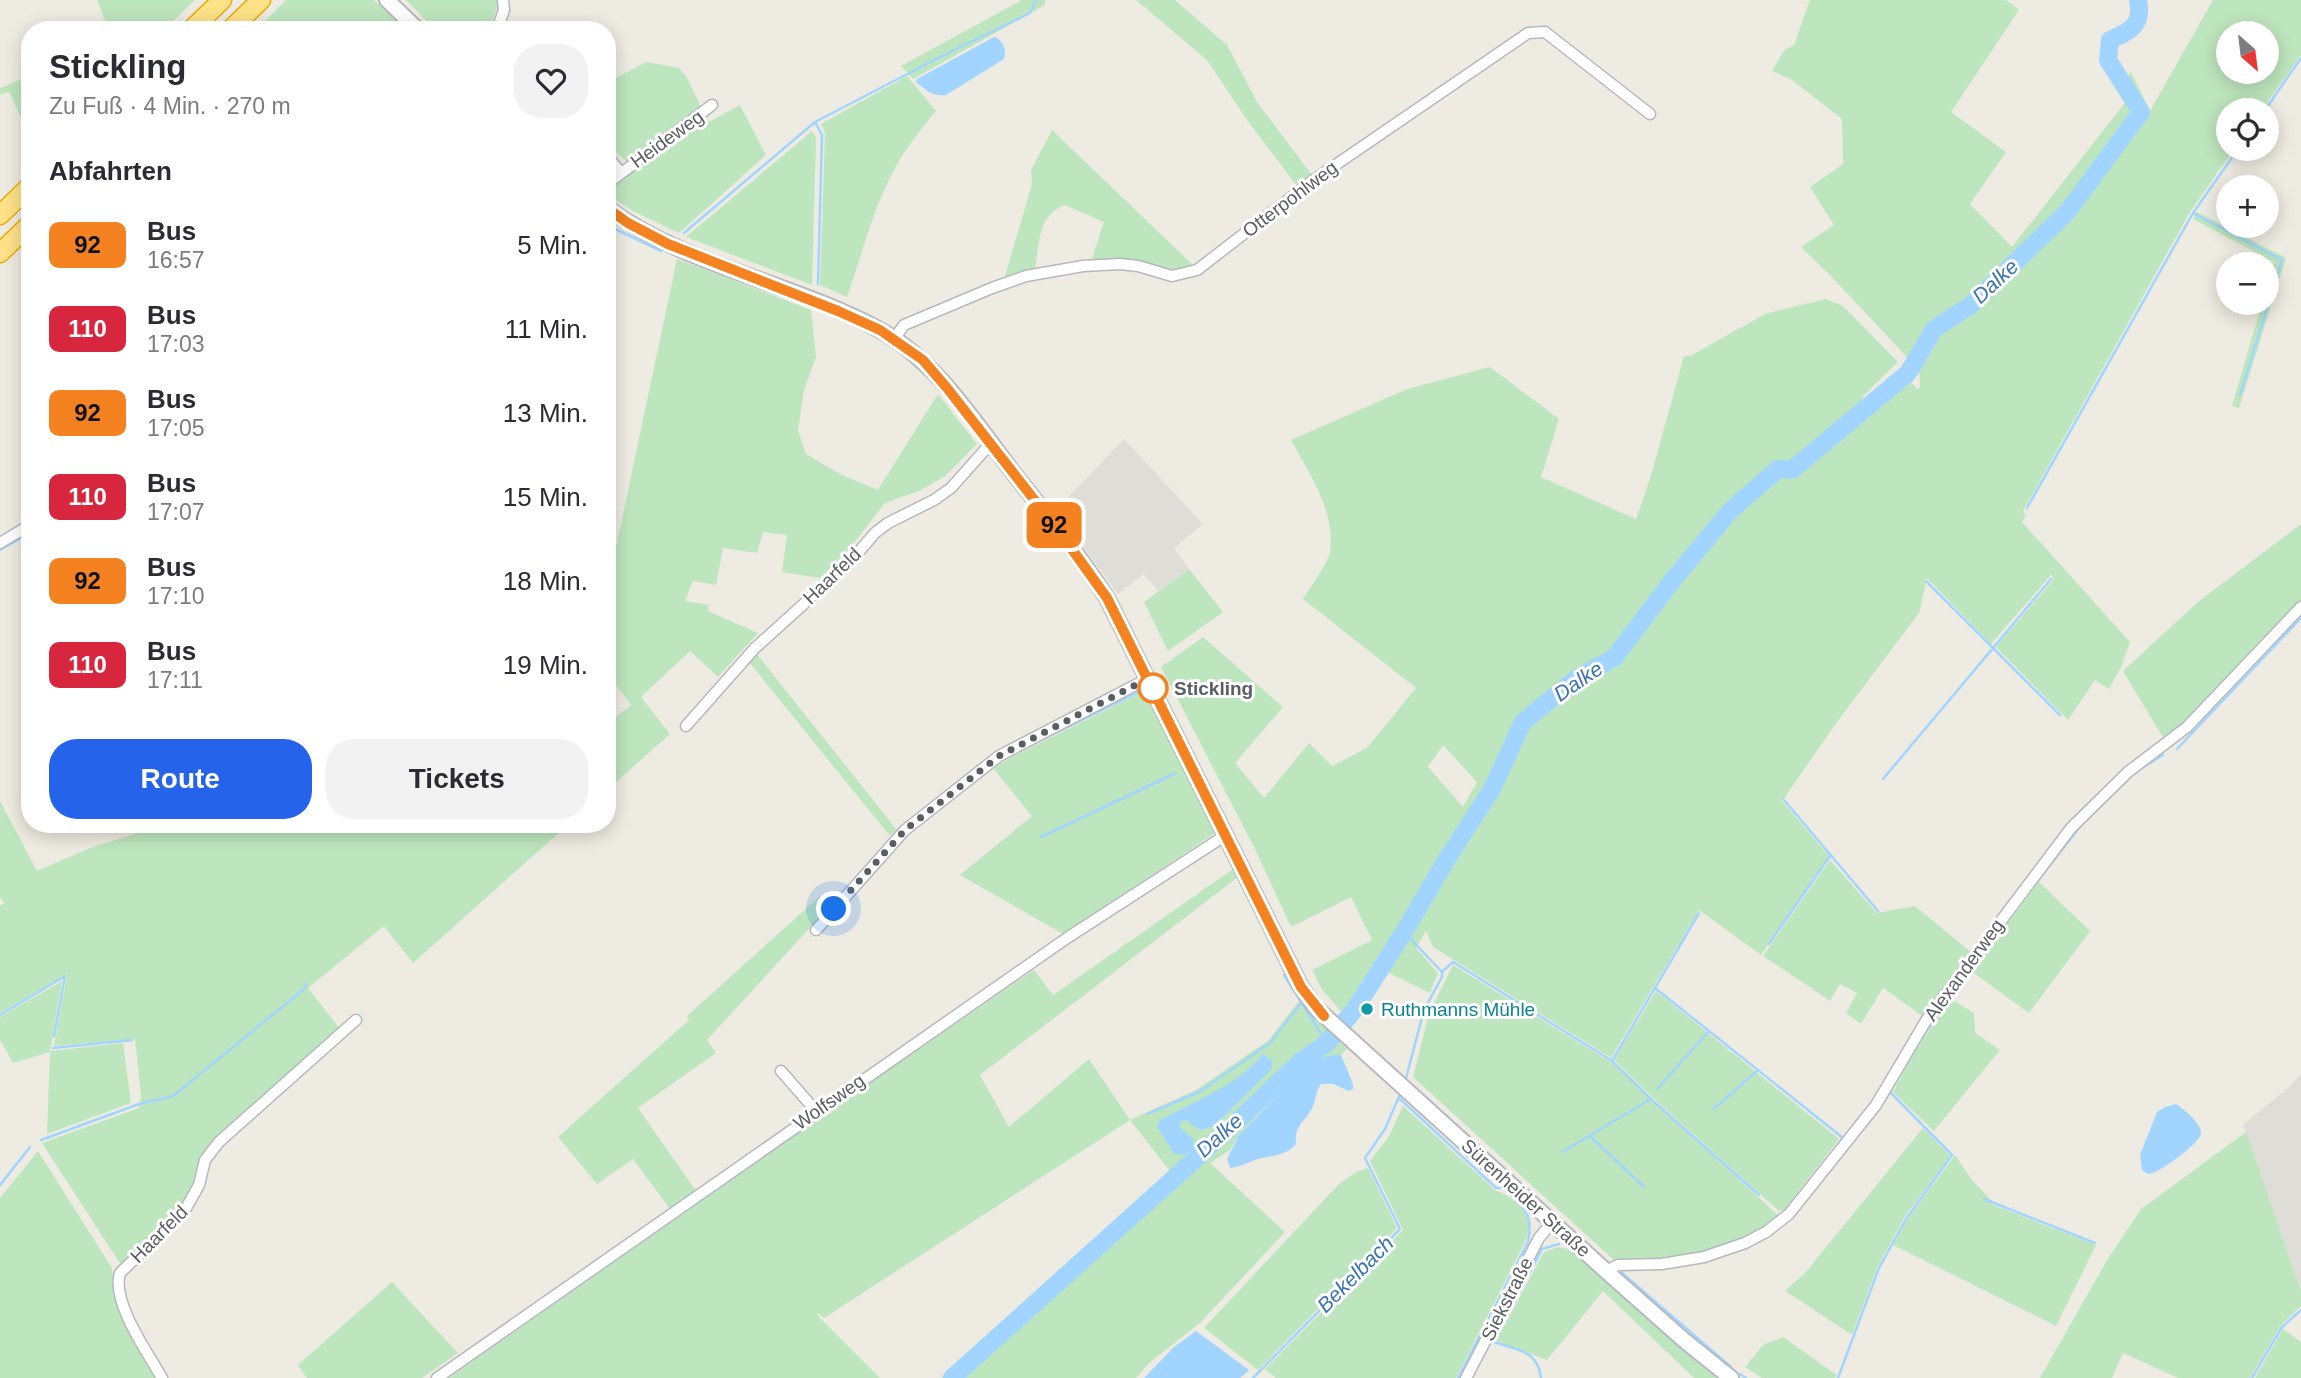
<!DOCTYPE html>
<html lang="de">
<head>
<meta charset="utf-8">
<style>
  body { margin:0; font-family:Helvetica,sans-serif; background:#f2f2f3; color:#2b2b33; height:100vh; display:flex; flex-direction:column; font-size:26px; white-space:nowrap }
  * { box-sizing:border-box; margin:0 }
  p { font-size:23px; color:#7c7c81 }
  .icon { flex:none; width:38px; height:38px; fill:none; stroke:currentColor; stroke-width:2; stroke-linecap:round; stroke-linejoin:round }
  .map { position:relative; flex:1; overflow:hidden }
  .drawer { position:absolute; left:21px; top:21px; width:595px; height:812px; display:flex; flex-direction:column; background:#fff; border-radius:28px; box-shadow:0 4px 18px #0003 }
  .drawer>* { flex:none }
  .badge { padding:0 14px; border-radius:10px; font-size:24px; line-height:46px }
  .needle { width:46px; rotate:152deg }
  .controls { position:absolute; left:2216px; top:21px; display:grid; gap:14px }
  .controls a { display:grid; place-items:center; width:63px; height:63px; border-radius:50%; background:#fff; box-shadow:0 4px 18px #0003; font-size:35px }
  .you { position:absolute; width:35px; height:35px; margin:-18px; border:5px solid #fff; border-radius:50%; background:#1a73e8; box-shadow:0 0 0 10px #1a73e833 }
  .map>.badge { position:absolute; translate:-50% -50%; box-shadow:0 0 0 4px #fff }
  h2 { padding:0 28px; font-size:26px; line-height:63px }
  .round { display:grid; place-items:center; flex:none; width:74px; height:74px; border-radius:28px; background:#f2f2f3 }
  .overview { display:flex; align-items:center; justify-content:space-between; height:119px; padding:0 28px }
  h1 { font-size:33px; font-weight:700; line-height:52px }
  .primary-button { display:flex; gap:14px; margin-top:auto; padding:14px 28px }
  .primary-button a { flex:1; height:80px; border-radius:28px; background:#2563eb; color:#fff; font-size:28px; font-weight:700; line-height:80px; text-align:center }
  .primary-button a+a { background:#f2f2f3; color:#2b2b33 }
  ul { padding:0; list-style:none }
  li { display:flex; align-items:center; gap:21px; height:84px; padding:0 28px }
  li div { flex:1 }
  li b { display:block; font-size:26px }
  li em { font-style:normal }
  li .badge { min-width:77px; font-weight:700; text-align:center }
  .map>svg:first-child { display:block }
  .industrial { fill:#deddd7 }
  .green { fill:#bee6be; fill-rule:evenodd }
  .water { fill:#a1d5ff }
  .lines { fill:none; stroke-linecap:round; stroke-linejoin:round }
  .stream { stroke:#a1d5ff; stroke-width:2.5 }
  .river { stroke:#a1d5ff; stroke-width:18 }
  .street-casing { stroke:#b5b8bd; stroke-width:13 }
  .secondary-casing { stroke:#b6b9bf; stroke-width:18 }
  .highway-casing { stroke:#f0a800; stroke-width:21 }
  .street { stroke:#fff; stroke-width:10 }
  .secondary { stroke:#fff; stroke-width:14 }
  .highway { stroke:#fee288; stroke-width:18 }
  .line-casing { stroke:#fff; stroke-width:16 }
  .line { stroke:#f58220; stroke-width:10 }
  .walk { stroke:#5a5e63; stroke-width:7; stroke-dasharray:0 12.6 }
  .stop-dot { fill:#fff; stroke:#f58220; stroke-width:3.5 }
  .culture-dot { fill:#0f9aa8; stroke:#fff; stroke-width:2.5 }
  .labels { text-anchor:middle; dominant-baseline:central; stroke-width:6; stroke-linejoin:round; paint-order:stroke }
  .street-label { font-size:19px; fill:#5a5e63; stroke:#fff }
  .stop-label { font-size:19px; font-weight:bold; fill:#5a5e63; stroke:#fff; text-anchor:start }
  .culture-label { font-size:19px; fill:#0d838f; stroke:#fff; text-anchor:start }
  .water-label { font-size:21px; font-style:italic; fill:#3c74b2; stroke:#fff }
</style>
</head>
<body>
<div class="map">
<svg width="2301" height="1378" viewBox="0 0 2301 1378">
  <rect width="100%" height="100%" fill="#eeebe2"/>
  <path class="industrial" d="M 1124,439 L 1203,524 L 1174,548 L 1189,569 L 1158,591 L 1144,574 L 1118,594 L 1061,516 L 1059,507 Z
    M 2301,1074 L 2301,1291 L 2243,1125 L 2289,1087 Z"/>
  <path class="green" d="M 97,0 L 195,0 L 164,30 L 109,30 Z
    M 286,0 L 374,0 L 405,30 L 256,30 Z
    M 406,0 L 497,0 L 497,8 L 489,30 L 436,30 Z
    M 1022,0 L 1045,0 L 1045,5 L 913,79 L 901,66 Z
    M 1136,0 L 1175,0 L 1227,45 L 1257,102 L 1312,175 L 1297,186 L 1247,120 L 1207,60 Z
    M 1810,0 L 2006,0 L 2019,10 L 1951,112 L 2006,152 L 1970,204 L 2012,247 L 2127,100 L 2117,90 L 2131,72 L 2150,111 L 2213,0 L 2301,0 L 2301,55 L 2262,110 L 2228,110 L 2228,149 L 2234,149 L 2190,212 L 2023,511 L 2026,515 L 2022,522 L 2130,642 L 2121,667 L 2109,689 L 2095,680 L 2068,720 L 1996,647 L 2054,579 L 2051,575 L 1991,644 L 1927,578 L 1919,613 L 1837,722 L 1782,801 L 1829,856 L 1761,955 L 1699,910 L 1611,1058 L 1433,947 L 1426,931 L 1416,948 L 1438,973 L 1430,993 L 1389,973 L 1369,985 L 1344,1015 L 1321,988 L 1312,970 L 1372,940 L 1351,897 L 1291,927 L 1255,849 L 1161,667 L 1203,637 L 1283,707 L 1235,763 L 1264,798 L 1309,743 L 1332,766 L 1367,748 L 1416,688 L 1303,599 C 1310,587 1328,564 1330,552 C 1336,512 1309,473 1291,440 L 1407,389 L 1490,367 L 1559,419 L 1541,477 L 1636,519 L 1650,479 L 1684,356 L 1690,356 L 1765,314 L 1826,299 L 1843,306 L 1898,362 L 1862,397 L 1868,400 L 1899,370 L 1917,389 L 1920,387 L 1919,370 L 1831,276 L 1801,247 L 1834,225 L 1810,187 L 1843,164 L 1842,119 L 1792,80 L 1772,71 L 1784,50 L 1794,45 ZM 2266,33 L 2266,72 L 2228,72 L 2228,33 ZM 1443,745 L 1477,782 L 1463,807 L 1428,767 Z
    M 646,62 L 679,68 L 686,76 L 702,109 L 628,163 L 607,144 L 607,83 Z
    M 30,76 L 30,136 L 9,92 L 0,95 L 0,88 Z
    M 907,76 L 936,111 C 921,129 906,148 895,168 C 873,208 862,255 847,297 L 820,285 L 825,133 L 821,124 Z
    M 740,105 L 766,155 L 679,233 L 633,211 L 607,194 L 611,184 L 706,116 L 709,122 Z
    M 1052,130 L 1195,267 L 1171,272 L 1091,262 L 1104,222 L 1065,205 C 1038,214 1039,245 1035,270 L 1004,280 L 1032,184 L 1031,170 Z
    M 812,131 L 816,137 L 812,285 L 686,237 Z
    M 2197,212 L 2286,258 L 2239,408 L 2232,406 L 2262,303 L 2266,303 L 2266,290 L 2274,262 L 2193,219 Z
    M 677,259 L 811,310 L 816,357 L 804,390 L 798,430 L 806,454 L 840,474 L 878,490 L 938,394 L 977,444 L 945,476 L 921,490 L 885,503 L 847,552 L 820,578 L 782,572 L 787,535 L 763,532 L 757,553 L 723,548 L 716,585 L 693,581 L 685,601 L 709,605 L 708,611 L 758,633 L 718,677 L 690,651 L 641,697 L 670,734 L 607,790 L 607,724 L 631,705 L 607,673 L 607,590 Z
    M 2301,524 L 2301,603 L 2185,724 L 2164,739 L 2123,671 L 2198,602 Z
    M 1189,569 L 1223,612 L 1168,651 L 1144,602 Z
    M 756,653 L 897,830 L 890,836 L 749,662 Z
    M 1144,691 L 1215,833 L 1063,934 L 960,875 L 1032,816 L 993,768 L 1008,759 Z
    M 0,801 L 37,871 L 90,848 L 166,824 L 569,824 L 413,963 L 384,926 L 308,988 L 340,1029 L 215,1139 L 202,1157 L 190,1197 L 182,1209 L 121,1265 L 42,1143 L 139,1108 L 141,1096 L 135,1039 L 54,1046 L 67,974 L 0,1013 L 0,906 L 4,903 L 0,897 Z
    M 1830,860 L 1877,913 L 1915,906 L 1971,952 L 1924,1017 L 1883,988 L 1861,1024 L 1846,1013 L 1857,993 L 1840,984 L 1830,1001 L 1763,956 Z
    M 1233,869 L 1238,877 L 980,1075 L 1009,1127 L 1089,1059 L 1130,1120 L 1196,1090 L 1269,1040 L 1298,1002 L 1347,1049 L 1341,1055 L 1333,1055 L 1293,1077 L 1239,1135 L 1230,1150 L 1210,1163 L 1285,1232 L 1201,1322 L 1149,1363 L 1136,1378 L 941,1378 L 1170,1171 L 1130,1120 L 824,1318 L 818,1313 L 817,1315 L 880,1378 L 449,1378 L 820,1117 L 1034,970 L 1053,995 Z
    M 2039,882 L 2090,931 L 2029,1013 L 1971,971 Z
    M 820,896 L 830,906 L 707,1040 L 716,1053 L 638,1108 L 696,1191 L 670,1209 L 633,1159 L 597,1184 L 558,1137 L 689,1020 L 687,1016 Z
    M 1453,965 L 1612,1063 L 1780,1217 C 1732,1252 1675,1260 1617,1263 L 1413,1077 L 1429,1013 Z
    M 62,981 L 50,1051 L 123,1043 L 131,1103 L 47,1134 L 50,1052 L 13,1063 L 0,1040 L 0,1017 Z
    M 1656,991 L 1839,1139 L 1784,1210 L 1779,1211 L 1652,1097 L 1614,1060 Z
    M 1951,999 L 1974,1013 L 1975,1033 L 2000,1050 L 1934,1131 L 1893,1092 L 1914,1052 Z
    M 1403,1106 L 1496,1191 C 1506,1193 1523,1206 1527,1215 C 1531,1222 1528,1231 1527,1238 L 1456,1378 L 1276,1378 L 1265,1369 L 1403,1230 L 1370,1161 L 1389,1136 Z
    M 1923,1128 L 1950,1156 L 1904,1218 L 1877,1268 L 1852,1335 L 1785,1291 L 1805,1273 Z
    M 2246,1132 L 2301,1291 L 2301,1306 L 2281,1325 L 2250,1378 L 2178,1378 L 2123,1353 L 2112,1378 L 2040,1378 L 2107,1260 L 2141,1209 Z
    M 38,1151 L 112,1268 L 114,1288 L 118,1305 L 158,1378 L 0,1378 L 0,1198 Z
    M 1955,1155 L 1972,1180 L 1992,1201 L 1991,1204 L 2096,1245 L 2056,1326 L 1893,1245 L 1907,1220 Z
    M 1368,1168 L 1397,1228 L 1258,1370 L 1204,1328 L 1338,1185 L 1356,1172 Z
    M 1558,1247 L 1571,1250 L 1716,1378 L 1694,1378 L 1603,1291 L 1547,1360 L 1496,1341 L 1544,1252 Z
    M 392,1282 L 458,1353 L 422,1378 L 307,1378 L 298,1365 Z
    M 2283,1329 L 2301,1342 L 2301,1378 L 2255,1378 Z
    M 1783,1337 L 1837,1375 L 1835,1378 L 1762,1378 L 1745,1367 L 1763,1345 Z"/>
  <path class="water" d="M 994,37 C 1003,39 1007,51 1004,59 L 946,95 C 932,97 926,90 916,82 L 917,79 Z
    M 1263,1054 L 1272,1061 L 1272,1069 L 1214,1126 L 1202,1130 L 1192,1126 L 1187,1120 L 1180,1122 L 1180,1128 L 1193,1138 L 1194,1148 C 1188,1155 1183,1155 1174,1154 L 1158,1128 L 1159,1121 C 1194,1101 1237,1086 1263,1054 Z
    M 1333,1055 L 1341,1055 L 1353,1084 L 1353,1089 L 1349,1091 L 1333,1084 L 1321,1084 C 1316,1091 1316,1098 1313,1106 C 1306,1122 1294,1124 1296,1144 C 1286,1156 1273,1155 1258,1159 C 1248,1162 1241,1167 1230,1168 L 1227,1159 L 1239,1135 L 1305,1067 L 1318,1059 Z
    M 2176,1104 C 2184,1109 2202,1124 2201,1134 C 2199,1144 2158,1174 2148,1174 L 2142,1170 L 2140,1155 L 2157,1112 L 2165,1107 Z
    M 1196,1331 L 1249,1370 L 1240,1378 L 1144,1378 L 1173,1348 Z"/>
  <g class="lines">
    <path class="stream" d="M 2265,110 L 2301,58
      M 815,122 L 822,135 L 818,284
      M 2193,213 L 2282,260 L 2240,395
      M 607,225 L 661,251
      M 684,233 L 815,122 L 940,57 L 1030,13 L 1036,0
      M 2027,508 L 2193,213 L 2238,149
      M 0,550 L 30,533
      M 1927,582 L 2060,715
      M 1025,748 L 1145,689
      M 2177,749 L 2301,618
      M 2135,772 L 2163,755
      M 1883,779 L 2051,579
      M 1784,800 L 1878,911
      M 2090,816 L 2130,777
      M 1041,837 L 1176,773
      M 2029,892 L 2085,820
      M 1404,932 L 1442,972 L 1442,977 L 1424,1010 L 1405,1082
      M 1769,944 L 1830,856
      M 1442,972 L 1453,962 L 1612,1061 L 1651,1099 L 1759,1195
      M 1284,975 L 1327,1043
      M 1655,988 L 1843,1138 L 1837,1146
      M 0,1015 L 65,976 L 54,1036
      M 53,1048 L 132,1040
      M 1915,1048 L 1949,998
      M 1612,1061 L 1699,913
      M 1657,1089 L 1709,1031
      M 1399,1098 L 1496,1188 L 1503,1188 C 1523,1207 1534,1212 1528,1242 L 1458,1378
      M 1714,1109 L 1758,1070
      M 1147,1114 L 1199,1092 L 1270,1043 L 1301,1003
      M 1590,1136 L 1644,1187
      M 41,1140 L 139,1104 L 173,1096 L 303,990 L 307,983
      M 1562,1152 L 1649,1100
      M 0,1185 L 30,1147
      M 1984,1199 L 2095,1243
      M 1622,1273 L 1731,1367
      M 1740,1374 L 1746,1378
      M 1253,1378 L 1400,1229 L 1365,1158 L 1385,1129 L 1401,1092
      M 1541,1378 C 1538,1350 1517,1350 1494,1342 L 1542,1249 L 1559,1244
      M 1838,1378 L 1879,1268 L 1906,1219 L 1952,1155 L 1890,1092 L 1908,1060
      M 2252,1378 L 2282,1327 L 2301,1310"/>
    <path class="river" d="M 952,1378 L 1231,1127 L 1301,1061 L 1327,1043 L 1355,1009 L 1404,932 L 1447,859 L 1492,789 L 1523,722 L 1577,678 L 1614,658 L 1672,581 L 1730,511 L 1778,469 L 1792,470 L 1908,373 L 1934,329 L 1971,305 L 2068,211 L 2141,112 L 2108,60 L 2110,40 C 2131,31 2143,25 2138,0"/>
    <g class="street-casing">
      <path id="street" d="M 497,30 L 504,10 L 503,0
        M 607,156 L 621,173
        M 607,184 L 712,105
        M 894,339 L 904,325 L 992,288 L 1026,276 L 1083,266 L 1120,264 L 1138,266 L 1172,276 L 1197,270 L 1315,179 L 1528,33 L 1545,32 L 1650,114
        M 0,543 L 30,525
        M 686,726 L 755,648 L 849,563 L 875,533 L 888,523 L 934,500 L 951,488 L 991,443
        M 816,930 L 905,830 L 999,756 L 1149,678
        M 781,1071 L 816,1111
        M 1606,1271 L 1618,1265 L 1662,1264 L 1704,1257 L 1745,1243 L 1766,1232 L 1789,1214 L 1876,1105 L 1927,1019 L 2071,828 L 2128,772 L 2187,727 L 2301,607
        M 162,1378 C 148,1353 111,1302 120,1273 L 185,1210 L 199,1185 L 205,1160 L 219,1142 L 356,1020
        M 437,1378 L 1067,938 L 1226,835
        M 1466,1378 L 1539,1238 L 1552,1222"/>
    </g>
    <g class="secondary-casing">
      <path id="secondary" d="M 387,0 L 418,30
        M 607,208 C 688,267 791,282 878,329 C 937,361 975,423 1015,475 C 1047,515 1079,555 1107,598 L 1301,987 L 1316,1008 L 1606,1271 L 1685,1341 L 1731,1378"/>
    </g>
    <g class="highway-casing">
      <path id="highway" d="M 191,30 L 222,0
        M 230,30 L 261,0
        M 0,215 L 30,186
        M 0,253 L 30,224"/>
    </g>
    <use href="#street" class="street"/>
    <use href="#secondary" class="secondary"/>
    <use href="#highway" class="highway"/>
  </g>
  <g class="lines">
    <g class="line-casing">
      <path id="line" d="M 607,208 L 628,223 L 668,244 L 838,311 L 880,330 L 923,360 L 947,388 L 1061,534 L 1107,598 L 1301,987 L 1324,1016"/>
    </g>
    <use href="#line" class="line"/>
    <path class="walk" d="M 834,909 L 905,830 L 999,756 L 1149,678 L 1153,688"/>
  </g>
  <circle class="stop-dot" cx="1153" cy="688" r="14"/>
  <circle class="culture-dot" cx="1367" cy="1009" r="7"/>
  <g class="labels">
    <g class="street-label">
      <text transform="translate(667 139) rotate(-36)">Heideweg</text>
      <text transform="translate(1290 199) rotate(-37)">Otterpohlweg</text>
      <text transform="translate(832 576) rotate(-44)">Haarfeld</text>
      <text transform="translate(1964 970) rotate(-54)">Alexanderweg</text>
      <text transform="translate(829 1102) rotate(-35)">Wolfsweg</text>
      <text transform="translate(1526 1198) rotate(42)">Sürenheider Straße</text>
      <text transform="translate(159 1234) rotate(-45)">Haarfeld</text>
      <text transform="translate(1507 1299) rotate(-63)">Siekstraße</text>
    </g>
    <g class="stop-label">
      <text x="1174" y="688">Stickling</text>
    </g>
    <g class="culture-label">
      <text x="1381" y="1009">Ruthmanns Mühle</text>
    </g>
    <g class="water-label">
      <text transform="translate(1995 281) rotate(-43)">Dalke</text>
      <text transform="translate(1578 681) rotate(-34)">Dalke</text>
      <text transform="translate(1219 1135) rotate(-42)">Dalke</text>
      <text transform="translate(1355 1274) rotate(-45)">Bekelbach</text>
    </g>
  </g>
</svg>
<div class="controls">
<a><svg class="needle" viewBox="-14 -14 28 28"><path d="M0-13l5 13h-10z" fill="#e53935"/><path d="M0 13l5-13h-10z" fill="#7c7c81"/></svg></a>
<a><svg class="icon" aria-label="locate" viewBox="0 0 24 24"><circle cx="12" cy="12" r="6"/><path d="M12 2v4M12 18v4M2 12h4M18 12h4"/></svg></a>
<a>+</a>
<a>−</a>
</div>
<div class="you" style="left:834px;top:909px"></div>
<b class="badge" style="left:1054px;top:525px;background:#f58220;color:#111">92</b>
<section class="drawer">
<div class="overview"><div><h1>Stickling</h1><p>Zu Fuß · 4 Min. · 270 m</p></div><a class="round"><svg class="icon" aria-label="heart" viewBox="0 0 24 24"><path d="M12 20l-8-8c-3-5 5-10 8-4 3-6 11-1 8 4z"/></svg></a></div>
<h2>Abfahrten</h2>
<ul>
<li><span class="badge" style="background:#f58220;color:#111">92</span><div><b>Bus</b><p>16:57</p></div><em>5 Min.</em></li>
<li><span class="badge" style="background:#d7263d;color:#fff">110</span><div><b>Bus</b><p>17:03</p></div><em>11 Min.</em></li>
<li><span class="badge" style="background:#f58220;color:#111">92</span><div><b>Bus</b><p>17:05</p></div><em>13 Min.</em></li>
<li><span class="badge" style="background:#d7263d;color:#fff">110</span><div><b>Bus</b><p>17:07</p></div><em>15 Min.</em></li>
<li><span class="badge" style="background:#f58220;color:#111">92</span><div><b>Bus</b><p>17:10</p></div><em>18 Min.</em></li>
<li><span class="badge" style="background:#d7263d;color:#fff">110</span><div><b>Bus</b><p>17:11</p></div><em>19 Min.</em></li>
</ul>
<div class="primary-button"><a>Route</a><a>Tickets</a></div>
</section>
</div>
</body>
</html>
